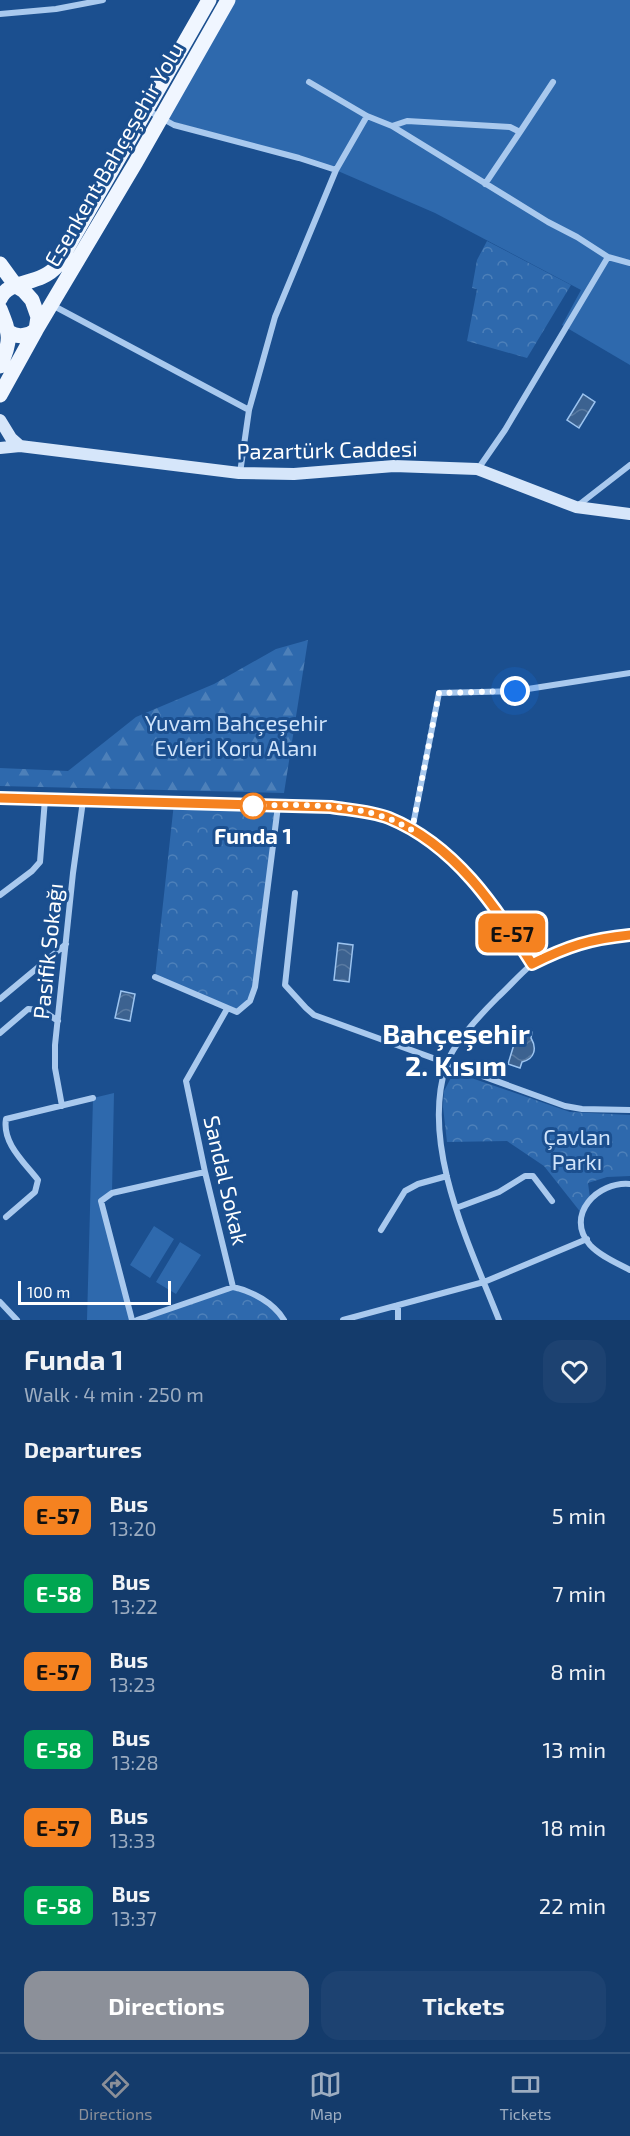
<!DOCTYPE html>
<html lang="en">
<head>
<meta charset="utf-8">
<style>
  body { margin:0; font-family:"Exo 2",sans-serif; background:#1d4271; color:#f1f3f6; height:100vh; display:flex; flex-direction:column; font-size:22px; white-space:nowrap }
  * { box-sizing:border-box; margin:0 }
  p { font-size:20px; color:#9dadc1 }
  .icon { flex:none; width:33px; height:33px; fill:none; stroke:currentColor; stroke-width:2; stroke-linecap:round; stroke-linejoin:round }
  .map { position:relative; height:1320px; overflow:hidden }
  .details { display:flex; flex-direction:column; background:#143b6b; flex:1 }
  .details>* { flex:none }
  .badge { padding:0 12px; border-radius:9px; font-size:21px; line-height:39px }
  .scale { position:absolute; left:18px; bottom:15px; width:153px; box-sizing:border-box; padding-left:6px; border:3px solid #fff; border-top:0; font-size:16px; line-height:21px; white-space:nowrap; color:#fff; -webkit-text-stroke:4px #1b4f8f; paint-order:stroke }
  .you { position:absolute; width:30px; height:30px; margin:-15px; border:4px solid #fff; border-radius:50%; background:#1a73e8; box-shadow:0 0 0 9px #1a73e833 }
  .map>.badge { position:absolute; translate:-50% -50%; box-shadow:0 0 0 3px #fff }
  h2 { padding:0 24px; font-size:22px; line-height:54px }
  .round { display:grid; place-items:center; flex:none; width:63px; height:63px; border-radius:18px; background:#1d4271 }
  .summary { display:flex; align-items:center; justify-content:space-between; height:102px; padding:0 24px }
  h1 { font-size:28px; font-weight:700; line-height:45px }
  .cta { display:flex; gap:12px; margin-top:auto; padding:12px 24px }
  .cta a { flex:1; height:69px; border-radius:18px; background:#8c9099; color:#fff; font-size:24px; font-weight:700; line-height:69px; text-align:center }
  .cta a+a { background:#1d4271; color:#f1f3f6 }
  ul { padding:0; list-style:none }
  li { display:flex; align-items:center; gap:18px; height:78px; padding:0 24px }
  li div { flex:1 }
  li b { display:block; font-size:22px }
  li em { font-style:normal }
  li .badge { min-width:66px; font-weight:700; text-align:center }
  .menu { display:flex; justify-content:space-around; align-items:center; height:84px; border-top:2px solid #33557e; background:#143b6b; font-size:16px; color:#9dadc1 }
  .menu a { display:grid; justify-items:center; gap:3px }
  .menu .on { color:#8c9099 }
  .map>svg:first-child { display:block }
  .grass { fill:#2e69ad }
  .forest { fill:url(#forest-firs) }
  .park { fill:url(#park-crowns) }
  .water { fill:url(#water-waves); stroke:#9cc4f0; stroke-width:1.5 }
  .lines { fill:none; stroke-linecap:round; stroke-linejoin:round }
  .street { stroke:#a9c9ee; stroke-width:6 }
  .secondary { stroke:#d6e6fa; stroke-width:12 }
  .primary { stroke:#f0f6ff; stroke-width:15 }
  .line-casing { stroke:#fff; stroke-width:14 }
  .line { stroke:#f58220; stroke-width:9 }
  .walk { stroke:#fff; stroke-width:6; stroke-dasharray:0 10.8 }
  .stop-dot { fill:#fff; stroke:#f58220; stroke-width:3 }
  .labels { text-anchor:middle; dominant-baseline:central; stroke-width:6; stroke-linejoin:round; paint-order:stroke }
  .street-label { font-size:22px; fill:#fff; stroke:#1b4f8f }
  .park-label { font-size:22px; fill:#cfe3fa; stroke:#1b4f8f }
  .stop-label { font-size:22px; font-weight:bold; fill:#fff; stroke:#1b4f8f }
  .district-label { font-size:28px; font-weight:bold; fill:#fff; stroke:#1b4f8f }
</style>
</head>
<body>
<div class="map">
<svg width="630" height="1320" viewBox="0 0 630 1320">
  <defs>
    <pattern id="forest-firs" width="22" height="20" patternUnits="userSpaceOnUse" patternTransform="scale(1.5)"><rect width="22" height="20" fill="#2e69ad"/><path d="M5 1l3.5 6h-7zM16 11l3.5 6h-7z" fill="#4d80b9"/></pattern>
    <pattern id="park-crowns" width="20" height="18" patternUnits="userSpaceOnUse" patternTransform="scale(1.5)"><rect width="20" height="18" fill="#2e69ad"/><path d="M2 6a3 3 0 1 1 6 0M12 15a3 3 0 1 1 6 0" fill="none" stroke="#4d80b9"/></pattern>
    <pattern id="water-waves" width="16" height="10" patternUnits="userSpaceOnUse" patternTransform="scale(1.5)"><rect width="16" height="10" fill="#3c6290"/><path d="M0 5q4-4 8 0t8 0" fill="none" stroke="#597aa1"/></pattern>
  </defs>
  <rect width="100%" height="100%" fill="#1b4f8f"/>
  <path class="grass" d="M 228,0 L 630,0 L 630,365 L 562,325 L 581,290 L 435,213 L 331,168 L 161,118 Z
    M 114,1093 L 112,1193 L 101,1202 L 132,1320 L 87,1320 L 93,1098 Z
    M 154,1226 L 174,1239 L 150,1278 L 130,1265 Z
    M 180,1242 L 201,1255 L 176,1294 L 156,1282 Z"/>
  <path class="forest" d="M 308,640 L 284,793 L 0,786 L 0,768 L 68,771 L 136,717 L 214,684 L 276,649 Z"/>
  <path class="park" d="M 487,241 L 571,285 L 527,358 L 467,341 L 477,289 L 472,288 L 477,260 Z
    M 174,803 L 278,806 L 255,987 L 250,1001 L 237,1012 L 155,977 Z
    M 454,1072 L 570,1112 L 630,1115 L 630,1176 L 607,1177 L 588,1183 L 590,1198 L 582,1214 L 544,1166 L 507,1141 L 447,1142 L 443,1107 L 444,1091 Z
    M 233,1287 L 248,1290 L 284,1320 L 137,1320 Z"/>
  <path class="water" d="M 583,394 L 595,402 L 579,428 L 567,420 Z
    M 338,943 L 353,945 L 349,982 L 334,980 Z
    M 121,991 L 135,994 L 130,1021 L 115,1018 Z
    M 519,1028 L 532,1032 L 531,1038 C 537,1048 535,1059 522,1062 L 520,1068 L 508,1064 Z"/>
  <g class="lines">
    <path class="street" d="M 0,14 L 56,9 L 103,0
      M 309,82 L 367,116 L 336,170
      M 147,110 L 174,125 L 299,158 L 336,170 L 275,317 L 249,410 L 240,473
      M 367,116 L 392,126 L 548,222 L 577,237 L 608,257 L 505,430 L 478,469
      M 392,126 L 407,121 L 510,127 L 520,132 L 553,82
      M 485,184 L 520,132
      M 608,257 L 630,263
      M 52,305 L 249,410
      M 576,507 L 630,465
      M 0,798 L 331,807 C 350,810 371,811 389,818 C 455,845 495,907 532,964
      M 412,830 L 439,693 L 515,691 L 630,673
      M 295,893 L 285,985 L 306,1008 L 314,1015 L 565,1106 L 582,1109 L 630,1110
      M 0,895 L 32,871 L 40,862 L 45,799
      M 155,977 L 237,1012 L 250,1001 L 255,987 L 278,806
      M 0,999 L 66,944
      M 227,1009 L 186,1081 L 205,1172 L 233,1287
      M 0,1033 L 28,1009 L 42,1010 L 58,1021
      M 62,1106 L 55,1068 L 55,1045 L 73,873 L 83,801
      M 630,1184 C 598,1181 564,1215 590,1245 C 600,1256 617,1263 630,1270
      M 456,1208 L 499,1192 L 525,1176 L 533,1176 L 552,1201
      M 6,1217 L 35,1192 L 38,1180 C 24,1162 2,1143 6,1119 L 93,1098
      M 381,1230 L 405,1191 L 418,1184 L 447,1176
      M 0,1302 L 17,1320
      M 132,1320 L 101,1201 L 112,1193 L 205,1172
      M 137,1320 L 233,1287 C 252,1291 274,1303 284,1320
      M 343,1320 L 484,1282 L 587,1239
      M 398,1320 L 398,1305
      M 499,1320 C 470,1246 420,1146 446,1066 C 452,1044 482,1013 498,997 C 509,987 519,975 531,965 C 555,945 599,938 630,935"/>
    <path class="secondary" d="M 0,420 L 11,438 L 20,446
      M 0,448 L 20,446 L 239,473 L 294,474 L 394,466 L 477,469 L 576,507 L 630,514"/>
    <path class="primary" d="M 0,264 L 16,286 L 24,291 L 32,300 L 38,317 L 36,330 C 29,336 17,338 9,332
      M 0,299 C 8,279 40,286 57,266 L 209,0
      M 0,309 C 10,334 12,340 0,366
      M 0,395 L 36,330 L 136,162 L 228,0"/>
  </g>
  <g class="lines">
    <g class="line-casing">
      <path id="line" d="M 0,798 L 331,807 C 350,810 371,811 389,818 C 455,845 496,907 532,964 C 568,946 590,939 630,935"/>
    </g>
    <use href="#line" class="line"/>
    <path class="walk" d="M 253,806 C 293,804 350,804 387,818 C 396,821 404,826 412,830 L 439,693 L 515,691"/>
  </g>
  <circle class="stop-dot" cx="253" cy="806" r="12"/>
  <g class="labels">
    <g class="street-label">
      <text transform="translate(113 154) rotate(-60)">Esenkent Bahçeşehir Yolu</text>
      <text transform="translate(327 449) rotate(-1)">Pazartürk Caddesi</text>
      <text transform="translate(47 951) rotate(-84)">Pasifik Sokağı</text>
      <text transform="translate(227 1180) rotate(77)">Sandal Sokak</text>
    </g>
    <g class="park-label">
      <text x="236" y="722">Yuvam Bahçeşehir<tspan x="236" dy="25">Evleri Koru Alanı</tspan></text>
      <text x="577" y="1136">Çavlan<tspan x="577" dy="25">Parkı</tspan></text>
    </g>
    <g class="stop-label">
      <text x="253" y="835">Funda 1</text>
    </g>
    <g class="district-label">
      <text x="456" y="1033">Bahçeşehir<tspan x="456" dy="32">2. Kısım</tspan></text>
    </g>
  </g>
</svg>
<div class="scale">100 m</div>
<div class="you" style="left:515px;top:691px"></div>
<b class="badge" style="left:512px;top:933px;background:#f58220;color:#111">E-57</b>
</div>
<section class="details">
<div class="summary"><div><h1>Funda 1</h1><p>Walk · 4 min · 250 m</p></div><a class="round"><svg class="icon" aria-label="heart" viewBox="0 0 24 24"><path d="M12 20l-8-8c-3-5 5-10 8-4 3-6 11-1 8 4z"/></svg></a></div>
<h2>Departures</h2>
<ul>
<li><span class="badge" style="background:#f58220;color:#111">E-57</span><div><b>Bus</b><p>13:20</p></div><em>5 min</em></li>
<li><span class="badge" style="background:#00a651;color:#fff">E-58</span><div><b>Bus</b><p>13:22</p></div><em>7 min</em></li>
<li><span class="badge" style="background:#f58220;color:#111">E-57</span><div><b>Bus</b><p>13:23</p></div><em>8 min</em></li>
<li><span class="badge" style="background:#00a651;color:#fff">E-58</span><div><b>Bus</b><p>13:28</p></div><em>13 min</em></li>
<li><span class="badge" style="background:#f58220;color:#111">E-57</span><div><b>Bus</b><p>13:33</p></div><em>18 min</em></li>
<li><span class="badge" style="background:#00a651;color:#fff">E-58</span><div><b>Bus</b><p>13:37</p></div><em>22 min</em></li>
</ul>
<div class="cta"><a>Directions</a><a>Tickets</a></div>
</section>
<nav class="menu">
<a class="on"><svg class="icon" aria-label="directions" viewBox="0 0 24 24"><path d="M12 3l9 9-9 9-9-9zM9 14v-3h6M13 9l2 2-2 2"/></svg>Directions</a>
<a><svg class="icon" aria-label="map" viewBox="0 0 24 24"><path d="M3 6l6-2 6 2 6-2v14l-6 2-6-2-6 2zM9 4v14M15 6v14"/></svg>Map</a>
<a><svg class="icon" aria-label="tickets" viewBox="0 0 24 24"><path d="M3 7h18v10H3zM15 7v10"/></svg>Tickets</a>
</nav>
</body>
</html>
